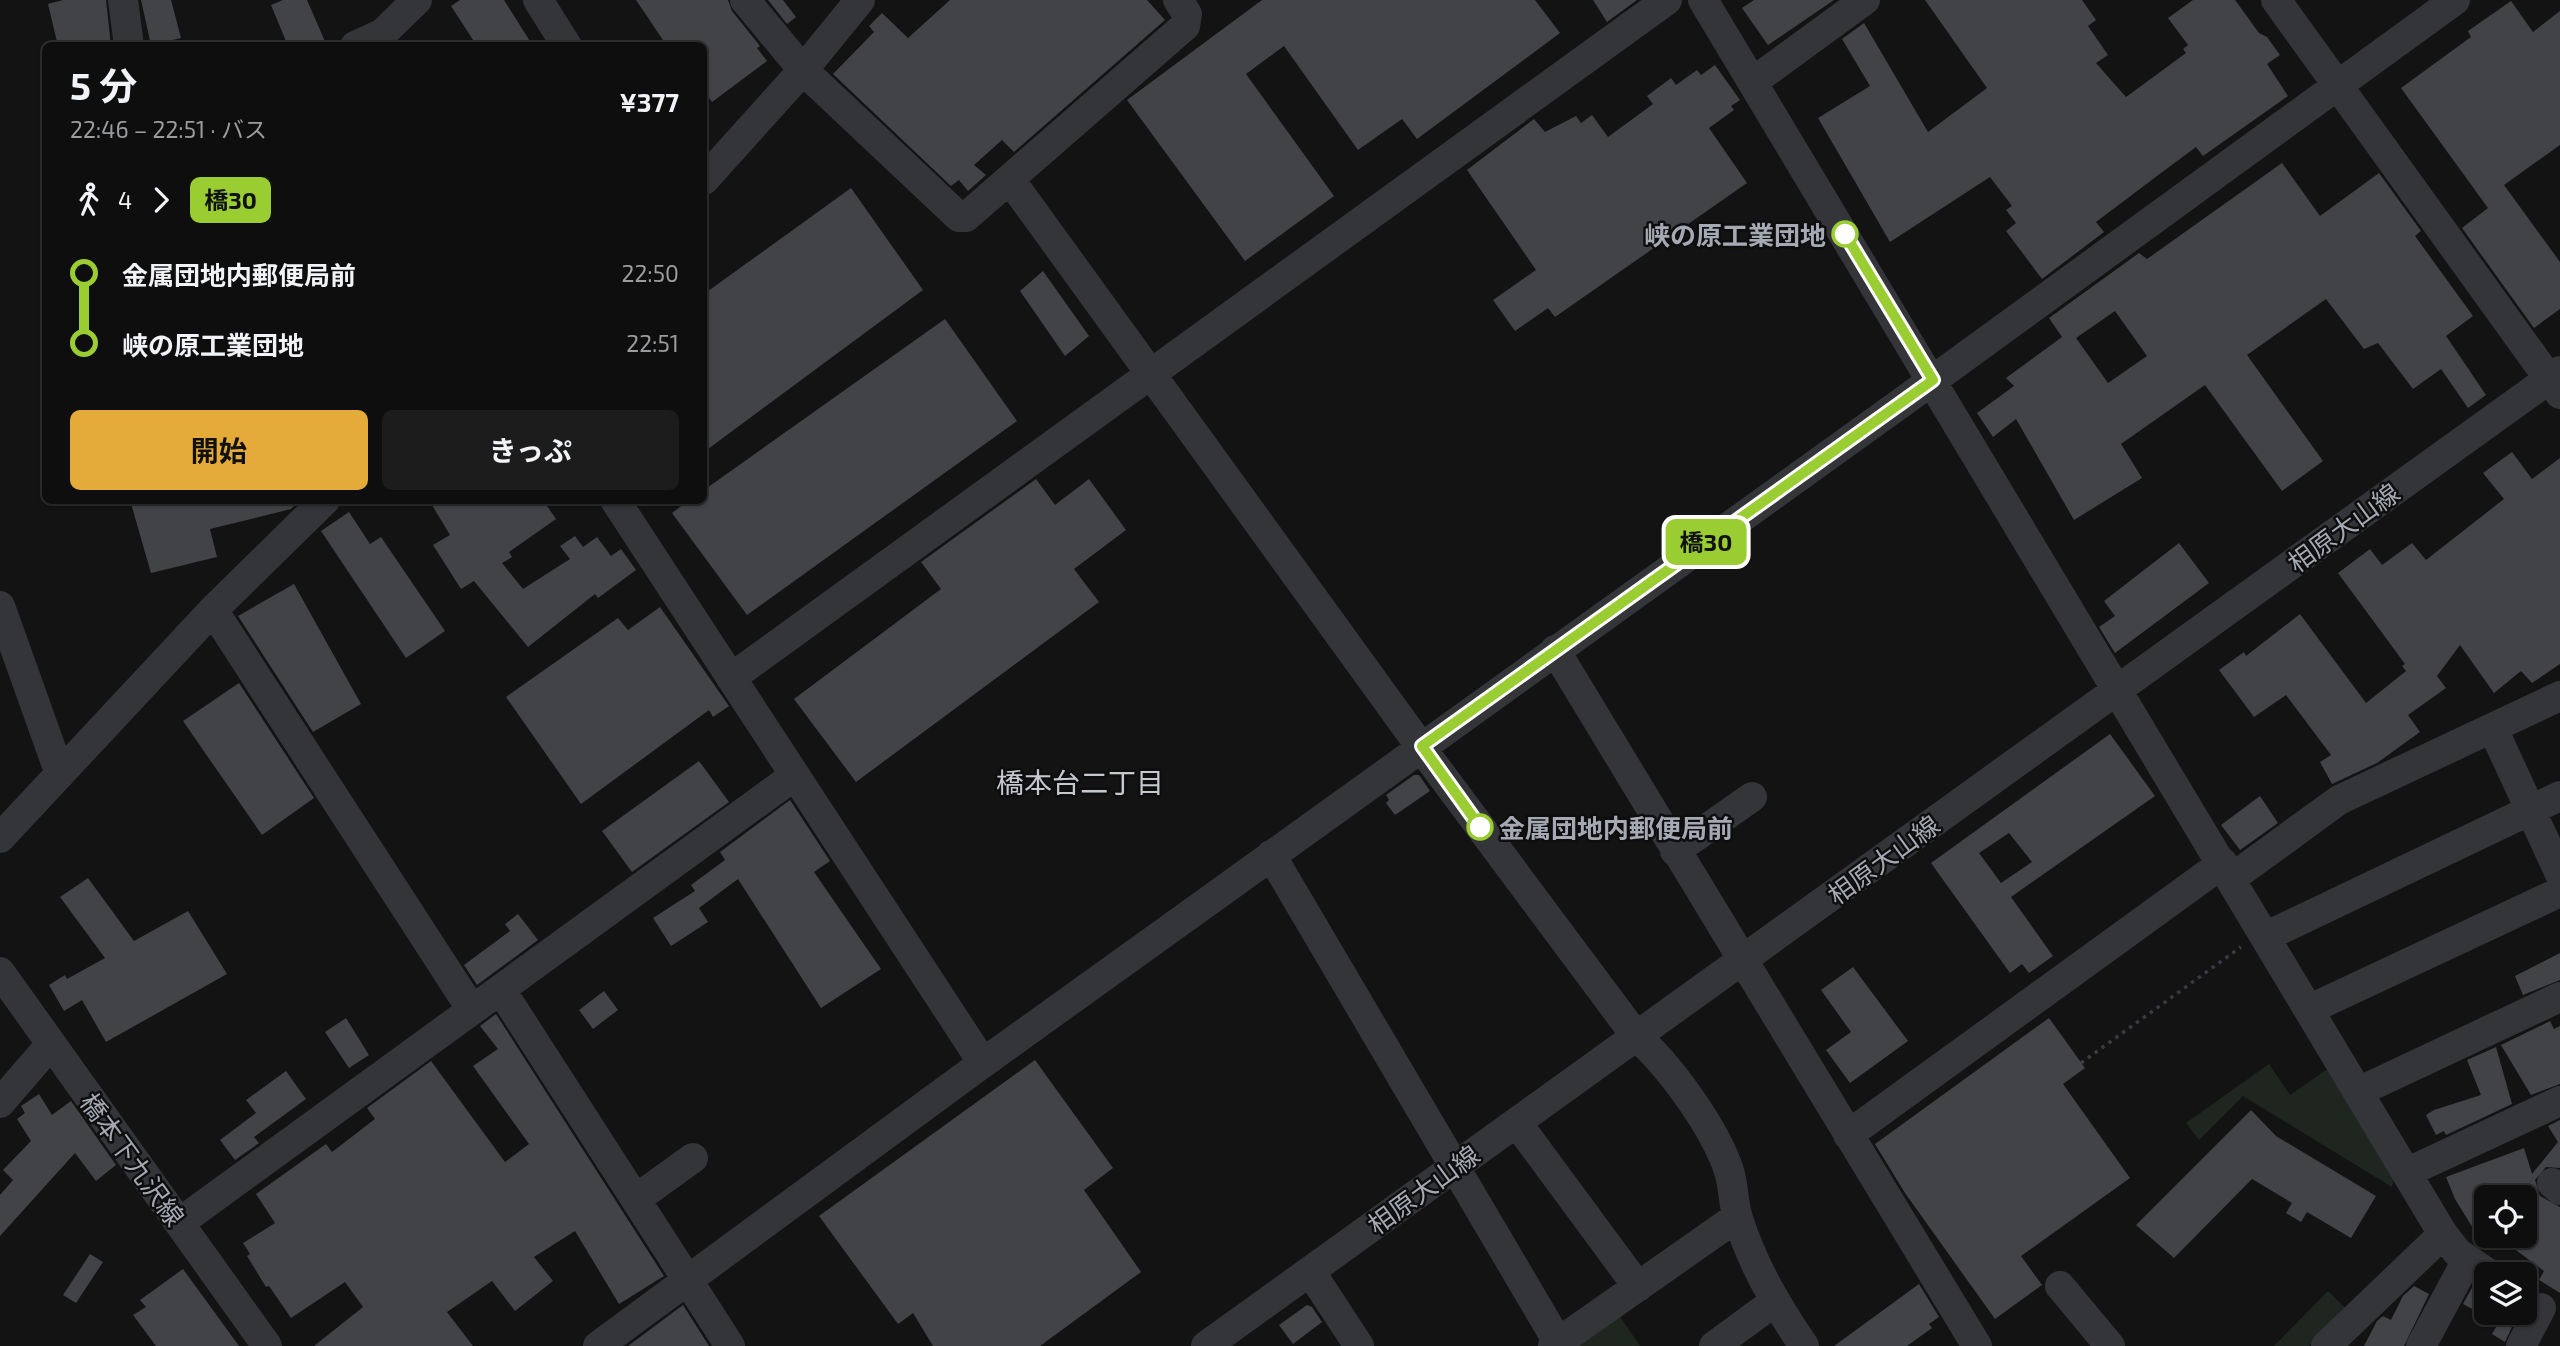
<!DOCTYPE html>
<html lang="ja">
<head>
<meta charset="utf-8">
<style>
  body { margin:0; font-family:"Exo 2","Noto Sans JP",sans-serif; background:#1c1c1d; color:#f1f3f6; height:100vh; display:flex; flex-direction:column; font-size:26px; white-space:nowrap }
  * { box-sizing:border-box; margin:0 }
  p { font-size:23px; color:#9b9c9e }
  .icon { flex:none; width:38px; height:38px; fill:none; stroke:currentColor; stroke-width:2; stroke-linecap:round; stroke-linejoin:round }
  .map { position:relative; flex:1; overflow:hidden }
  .drawer { position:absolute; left:42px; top:42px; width:665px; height:462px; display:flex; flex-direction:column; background:#0e0e0f; border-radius:10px; box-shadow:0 2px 5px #0004,0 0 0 2px #2e2e2f }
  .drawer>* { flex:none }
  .badge { padding:0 14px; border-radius:10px; font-size:24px; line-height:46px }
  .fabs { position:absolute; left:2474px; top:1185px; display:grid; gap:14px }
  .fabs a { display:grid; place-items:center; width:63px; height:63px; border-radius:10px; background:#0e0e0f; box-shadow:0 2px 5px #0004,0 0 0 2px #2e2e2f; font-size:35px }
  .map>.badge { position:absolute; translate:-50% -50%; box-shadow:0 0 0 4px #fff }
  .legs { display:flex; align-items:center; gap:10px; height:77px; padding:0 28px; font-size:23px }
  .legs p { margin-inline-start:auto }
  .head { display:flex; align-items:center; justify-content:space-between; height:119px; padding:0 28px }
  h1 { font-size:38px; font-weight:700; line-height:52px }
  .action { display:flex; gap:14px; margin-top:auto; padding:14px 28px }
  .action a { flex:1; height:80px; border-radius:10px; background:#e4ab3a; color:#111; font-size:28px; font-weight:700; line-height:80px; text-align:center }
  .action a+a { background:#1c1c1d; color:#f1f3f6 }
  ul { padding:0 28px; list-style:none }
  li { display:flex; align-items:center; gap:24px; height:70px; font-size:26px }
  li i { display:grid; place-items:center; width:10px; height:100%; margin:0 9px; background:currentColor }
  li i::after { content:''; width:18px; height:18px; margin:-9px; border:5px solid; border-radius:50%; background:#0e0e0f }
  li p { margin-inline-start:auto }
  li:first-child i { background:linear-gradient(#0000 50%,currentColor 0) }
  li:last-child i { background:linear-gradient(currentColor 50%,#0000 0) }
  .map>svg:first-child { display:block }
  .green { fill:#1f2620 }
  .building { fill:#424347; fill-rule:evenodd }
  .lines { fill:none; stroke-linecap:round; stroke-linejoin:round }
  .path { stroke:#3a3b40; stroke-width:3.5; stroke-dasharray:3.5 5; stroke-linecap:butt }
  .minor { stroke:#343539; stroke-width:30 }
  .line-1-casing { stroke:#fff; stroke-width:16 }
  .line-1 { stroke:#9acd32; stroke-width:10 }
  .stop-1-dot { fill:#fff; stroke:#9acd32; stroke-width:3.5 }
  .labels { text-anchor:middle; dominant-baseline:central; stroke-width:5; stroke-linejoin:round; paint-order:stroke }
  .stop-label { font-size:26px; font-weight:bold; fill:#a5a9b3; stroke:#0e0e0f; text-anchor:end }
  .street-label { font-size:26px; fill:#a5a9b3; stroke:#0e0e0f }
  .neighbourhood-label { font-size:28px; fill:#c6c8d0; stroke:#0e0e0f }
</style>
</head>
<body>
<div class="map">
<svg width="2560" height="1346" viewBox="0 0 2560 1346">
  <rect width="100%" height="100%" fill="#131314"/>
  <path class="green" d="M 2269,1064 L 2290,1095 L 2329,1068 L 2394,1179 L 2392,1187 L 2243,1096 L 2199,1140 L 2186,1123 Z
    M 2328,1291 L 2346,1309 L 2309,1346 L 2274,1346 Z
    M 1612,1305 L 1640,1346 L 1553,1346 Z"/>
  <path class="building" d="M 63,0 L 106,0 L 111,46 L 58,46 L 48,4 Z
    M 141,0 L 171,0 L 181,38 L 151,45 Z
    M 283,0 L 307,0 L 327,46 L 288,46 L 271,5 Z
    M 460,0 L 504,0 L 533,46 L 477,46 L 451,6 Z
    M 636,0 L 728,0 L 732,11 L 760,46 L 757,48 L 767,61 L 712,102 L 704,91 L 704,46 L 667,46 Z
    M 768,0 L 783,0 L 796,17 L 787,24 Z
    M 950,0 L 1147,0 L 1165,20 L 1014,152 L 1002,140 L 974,165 L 986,175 L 968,191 L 959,180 L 951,186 L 833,74 L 874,32 L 869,26 L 882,13 L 908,38 Z
    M 1262,0 L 1535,0 L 1560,33 L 1417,139 L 1402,119 L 1358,150 L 1284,46 L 1246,74 L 1334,196 L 1245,261 L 1127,100 Z
    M 1593,0 L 1637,0 L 1607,22 Z
    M 1754,0 L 1834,0 L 1768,45 L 1742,8 Z
    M 1925,0 L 2082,0 L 2096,20 L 2088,26 L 2108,55 L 2096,63 L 2126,97 L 2186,53 L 2183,49 L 2188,45 L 2168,18 L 2193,0 L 2235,0 L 2259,33 L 2267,37 L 2280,55 L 2267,64 L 2288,96 L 2203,156 L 2196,147 L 2157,176 L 2096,222 L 2104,232 L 2042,279 L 2006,231 L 2016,223 L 2006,210 L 2012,206 L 1990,177 L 1890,242 L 1818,118 L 1870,86 L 1842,39 L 1864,23 L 1928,132 L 1987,88 Z
    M 2511,1 L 2533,32 L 2560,11 L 2560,145 L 2504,185 L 2560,262 L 2560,309 L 2534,328 L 2462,228 L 2488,208 L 2401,88 L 2471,37 L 2468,31 Z
    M 1715,65 L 1740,100 L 1731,106 L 1734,110 L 1709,128 L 1747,183 L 1555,317 L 1548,308 L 1515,331 L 1493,300 L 1536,270 L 1467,170 L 1534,119 L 1545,132 L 1576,116 L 1581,123 L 1592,115 L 1608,137 L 1653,104 L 1647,96 L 1671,78 L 1676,85 L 1697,70 L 1701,75 Z
    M 2282,163 L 2320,216 L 2379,173 L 2421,231 L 2415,236 L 2473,316 L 2446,336 L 2486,395 L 2468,408 L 2441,369 L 2413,389 L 2378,343 L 2364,349 L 2326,299 L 2247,355 L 2323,461 L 2282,491 L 2205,385 L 2121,444 L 2142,478 L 2074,520 L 2016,419 L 1993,437 L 1977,413 L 2014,386 L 2006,378 L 2062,337 L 2049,318 L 2139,253 L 2147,259 ZM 2115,311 L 2147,356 L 2108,383 L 2076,338 Z
    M 851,188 L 923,290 L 704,452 L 704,294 Z
    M 1043,271 L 1089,336 L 1065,356 L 1020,291 Z
    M 945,319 L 1017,421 L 747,615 L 672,513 L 689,500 L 704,500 L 704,490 Z
    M 2512,452 L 2532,479 L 2560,458 L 2560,664 L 2532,683 L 2521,671 L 2494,693 L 2460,645 L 2437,676 L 2446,688 L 2408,715 L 2420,732 L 2377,763 L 2332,784 L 2320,762 L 2331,755 L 2286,695 L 2254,717 L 2219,670 L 2244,652 L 2246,656 L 2300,614 L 2366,703 L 2406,671 L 2402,666 L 2405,664 L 2338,573 L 2370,549 L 2382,565 L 2412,543 L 2426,560 L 2504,499 L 2483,473 Z
    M 1036,479 L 1055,505 L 1089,479 L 1126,530 L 1074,569 L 1099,602 L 856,782 L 794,699 L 941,589 L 921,562 Z
    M 130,500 L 300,500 L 291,509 L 210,529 L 217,557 L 151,573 Z
    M 429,500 L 543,500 L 556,519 L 509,552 L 512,557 L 502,563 L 523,589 L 570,559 L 560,546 L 575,536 L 583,547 L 597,537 L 611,556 L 621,549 L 636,570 L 598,598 L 595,594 L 528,647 L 474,581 L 461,589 L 433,545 L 450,535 Z
    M 349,512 L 370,544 L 381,537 L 445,631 L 406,658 L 321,531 Z
    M 2179,543 L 2209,583 L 2115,653 L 2099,627 L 2115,616 L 2104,601 Z
    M 294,584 L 361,704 L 313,732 L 238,616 Z
    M 660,607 L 729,706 L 713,717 L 709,710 L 581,804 L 506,697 L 618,618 L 628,630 Z
    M 239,683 L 314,798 L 262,835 L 183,721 Z
    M 2110,734 L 2155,796 L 2011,897 L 2053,956 L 2029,973 L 2022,964 L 2010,973 L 1931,863 ZM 2009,833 L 2032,862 L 2001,883 L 1979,853 Z
    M 699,761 L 729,802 L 632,872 L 602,831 Z
    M 1414,775 L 1419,775 L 1430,791 L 1395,815 L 1386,803 L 1389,800 L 1386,795 Z
    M 2260,796 L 2278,823 L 2240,850 L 2221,825 Z
    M 790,800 L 830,861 L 814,872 L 881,969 L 821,1008 L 738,879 L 699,908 L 708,922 L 671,946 L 653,918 L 695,891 L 691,885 L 725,860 L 720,852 Z
    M 88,878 L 134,941 L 188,911 L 227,974 L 106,1042 L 82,1000 L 64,1011 L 49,985 L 65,975 L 67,979 L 105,958 L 60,897 Z
    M 518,914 L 538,940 L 477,985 L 464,965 L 510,931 L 505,924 Z
    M 2560,953 L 2560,980 L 2523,995 L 2515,976 Z
    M 1853,967 L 1908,1041 L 1850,1083 L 1826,1050 L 1851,1032 L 1821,990 Z
    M 604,991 L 618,1010 L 593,1029 L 579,1010 Z
    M 496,1014 L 664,1276 L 619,1304 L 575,1231 L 534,1257 L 553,1281 L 515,1311 L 492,1281 L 447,1312 L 473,1346 L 314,1346 L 363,1307 L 345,1282 L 291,1318 L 269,1286 L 266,1287 L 247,1256 L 250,1254 L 243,1243 L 275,1223 L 256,1194 L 326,1144 L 332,1152 L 375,1119 L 367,1108 L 431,1061 L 505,1162 L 529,1144 L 473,1066 L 498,1049 L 480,1026 Z
    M 346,1018 L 369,1055 L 349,1068 L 325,1032 Z
    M 2049,1018 L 2085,1068 L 2063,1084 L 2130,1178 L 2021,1256 L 2042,1285 L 1995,1319 L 1905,1193 L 1875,1144 Z
    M 2550,1021 L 2554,1029 L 2560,1026 L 2560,1084 L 2531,1095 L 2501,1045 Z
    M 2496,1047 L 2512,1104 L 2446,1135 L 2444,1131 L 2436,1135 L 2426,1115 L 2434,1110 L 2481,1095 L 2467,1060 Z
    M 1035,1060 L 1113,1168 L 1084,1190 L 1141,1272 L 1040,1346 L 933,1346 L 913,1313 L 898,1324 L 819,1216 Z
    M 286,1071 L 306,1099 L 254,1137 L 259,1143 L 235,1160 L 220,1140 L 256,1113 L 246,1100 Z
    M 39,1094 L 52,1115 L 71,1101 L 116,1165 L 96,1181 L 75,1153 L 0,1236 L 0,1195 L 13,1180 L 3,1170 L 31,1141 L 17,1119 L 25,1113 L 21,1106 Z
    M 2251,1110 L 2276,1136 L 2376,1196 L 2351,1238 L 2307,1212 L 2301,1222 L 2286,1213 L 2292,1203 L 2252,1179 L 2174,1258 L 2136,1225 Z
    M 2560,1120 L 2560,1168 L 2546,1167 L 2535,1180 L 2540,1196 L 2560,1207 L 2560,1293 L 2539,1280 L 2544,1271 L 2497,1236 L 2525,1236 L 2525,1197 L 2487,1197 L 2487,1251 L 2455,1199 L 2446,1177 L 2524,1148 L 2532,1174 L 2558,1142 L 2548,1126 Z
    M 90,1254 L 103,1262 L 76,1303 L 63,1295 Z
    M 183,1269 L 239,1346 L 156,1346 L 133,1315 L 146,1307 L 140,1300 Z
    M 1919,1284 L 1939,1317 L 1929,1324 L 1932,1328 L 1907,1346 L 1834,1346 Z
    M 2414,1286 L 2429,1294 L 2404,1346 L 2364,1346 L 2377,1321 L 2383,1316 L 2391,1320 L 2403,1296 Z
    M 2473,1286 L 2487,1294 L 2487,1317 L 2463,1304 Z
    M 683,1305 L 709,1346 L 628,1346 Z
    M 1307,1305 L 1312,1307 L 1322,1322 L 1293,1344 L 1279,1325 Z
    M 2505,1312 L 2516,1318 L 2505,1342 L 2492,1334 Z"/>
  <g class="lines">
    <path class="path" d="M 2081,1063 L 2241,947"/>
    <path class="minor" d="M 123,0 L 129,46
      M 538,0 L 567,46
      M 745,0 L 803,70 L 959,217 L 966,217 L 1185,26 L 1187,14 L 1178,0
      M 1703,0 L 2443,1234 L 2457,1252 L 2489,1274
      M 2276,0 L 2560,394
      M 355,46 L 383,33 L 417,0
      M 1754,81 L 1865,0
      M 704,180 L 803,70 L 860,0
      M 1011,181 L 1434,765 L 1636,1036 C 1670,1066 1715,1128 1729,1171 C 1734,1187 1733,1203 1738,1218 C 1752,1264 1777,1306 1804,1346
      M 615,500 L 983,1063 L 1933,380 L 2455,0
      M 0,606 L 60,774
      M 213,610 L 472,1010
      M 1555,650 L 1977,1346
      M 731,678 L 1667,0
      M 2493,729 L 2560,874
      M 0,838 L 213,610 L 325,500
      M 1675,851 L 1752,797
      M 1271,855 L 1558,1342
      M 2232,878 L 2339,800 L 2560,696
      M 2267,936 L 2560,796
      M 0,972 L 267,1346
      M 501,990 L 730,1346
      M 2310,1009 L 2560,892
      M 2360,1091 L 2560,997
      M 0,1103 L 51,1044
      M 1517,1123 L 1638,1287
      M 1848,1135 L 2223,863
      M 2408,1172 L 2560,1101
      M 2552,1183 L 2560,1190
      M 636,1199 L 693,1158
      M 179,1223 L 794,776
      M 1310,1271 L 1359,1346
      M 2060,1286 L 2110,1346
      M 598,1346 L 983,1063
      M 1206,1346 L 2560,371
      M 1553,1346 L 1737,1217
      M 1714,1346 L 1774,1302
      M 2326,1346 L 2443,1234
      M 2421,1346 L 2467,1260
      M 2521,1346 L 2541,1308"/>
  </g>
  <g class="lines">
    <g class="line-1-casing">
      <path id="line-1" d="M 1480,827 L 1422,746 L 1933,380 L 1845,234"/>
    </g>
    <use href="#line-1" class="line-1"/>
  </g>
  <g class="stop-1-dot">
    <circle cx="1845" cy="234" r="12"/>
    <circle cx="1480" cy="827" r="12"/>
  </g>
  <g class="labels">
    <g class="stop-label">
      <text x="1826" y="234">峡の原工業団地</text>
      <text x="1499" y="827" text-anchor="start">金属団地内郵便局前</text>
    </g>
    <g class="street-label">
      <text transform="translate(2343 527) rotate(-36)">相原大山線</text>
      <text transform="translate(1883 859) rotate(-36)">相原大山線</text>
      <text transform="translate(133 1159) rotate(54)">橋本下九沢線</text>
      <text transform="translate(1423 1189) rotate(-36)">相原大山線</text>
    </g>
    <g class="neighbourhood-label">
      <text x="1080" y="782">橋本台二丁目</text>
    </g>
  </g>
</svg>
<div class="fabs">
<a><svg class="icon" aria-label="locate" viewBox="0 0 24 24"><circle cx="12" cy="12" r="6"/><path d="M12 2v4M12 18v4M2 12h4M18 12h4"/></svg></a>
<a><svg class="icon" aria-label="layers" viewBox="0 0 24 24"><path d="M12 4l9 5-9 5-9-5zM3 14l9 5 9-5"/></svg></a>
</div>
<b class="badge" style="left:1706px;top:542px;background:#9acd32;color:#111">橋30</b>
<section class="drawer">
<div class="head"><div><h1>5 分</h1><p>22:46 – 22:51 · バス</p></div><b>¥377</b></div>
<div class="legs"><svg class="icon" aria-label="walk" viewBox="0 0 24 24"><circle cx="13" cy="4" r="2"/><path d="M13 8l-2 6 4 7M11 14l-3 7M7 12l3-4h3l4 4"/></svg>4<svg class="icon" aria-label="forward" viewBox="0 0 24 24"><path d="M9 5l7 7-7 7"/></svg><b class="badge" style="background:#9acd32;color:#111">橋30</b></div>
<ul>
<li><i style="color:#9acd32"></i><b>金属団地内郵便局前</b><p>22:50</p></li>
<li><i style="color:#9acd32"></i><b>峡の原工業団地</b><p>22:51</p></li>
</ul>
<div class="action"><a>開始</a><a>きっぷ</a></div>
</section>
</div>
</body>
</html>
